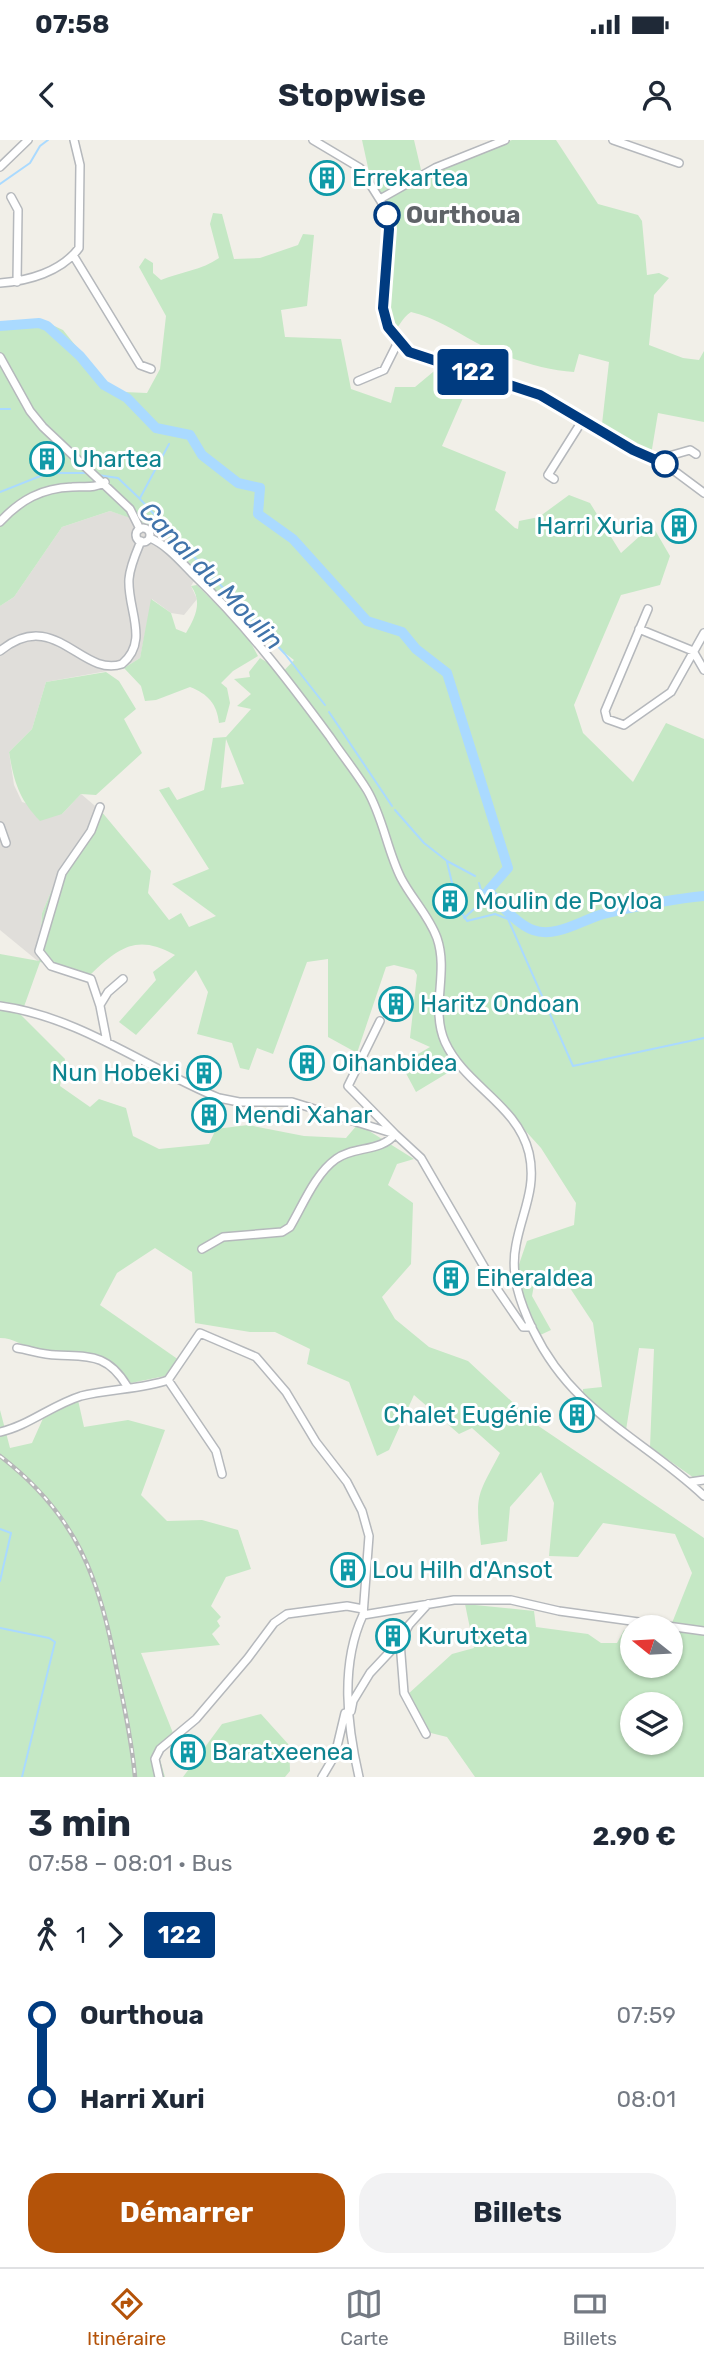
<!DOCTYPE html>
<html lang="fr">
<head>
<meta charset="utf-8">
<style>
  body { margin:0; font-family:Rubik,sans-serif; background:#f2f2f3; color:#1f2937; height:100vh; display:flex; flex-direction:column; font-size:26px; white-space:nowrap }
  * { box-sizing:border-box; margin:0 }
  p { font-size:23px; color:#747a83 }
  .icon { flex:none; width:38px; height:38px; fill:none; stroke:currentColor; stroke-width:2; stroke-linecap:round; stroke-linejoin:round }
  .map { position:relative; height:1637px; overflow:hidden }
  .drawer { display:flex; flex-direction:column; background:#fff; flex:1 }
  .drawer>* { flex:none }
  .badge { padding:0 14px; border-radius:5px; font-size:24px; line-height:46px }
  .needle { width:46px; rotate:288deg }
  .controls { position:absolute; left:620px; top:1475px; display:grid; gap:14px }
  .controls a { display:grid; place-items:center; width:63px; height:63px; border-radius:50%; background:#fff; box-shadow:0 2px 5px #0004; font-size:35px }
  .map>.badge { position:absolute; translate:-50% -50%; box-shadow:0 0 0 4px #fff }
  .legs { display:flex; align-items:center; gap:10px; height:77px; padding:0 28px; font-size:23px }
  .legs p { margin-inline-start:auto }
  .head { display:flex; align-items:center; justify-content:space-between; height:119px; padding:0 28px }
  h1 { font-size:38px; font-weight:700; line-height:52px }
  .cta { display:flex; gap:14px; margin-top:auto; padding:14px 28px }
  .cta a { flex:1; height:80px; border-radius:28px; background:#b45309; color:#fff; font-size:28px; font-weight:700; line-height:80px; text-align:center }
  .cta a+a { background:#f2f2f3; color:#1f2937 }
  ul { padding:0 28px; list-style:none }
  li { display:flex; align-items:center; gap:24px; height:84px; font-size:26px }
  li i { display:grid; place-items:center; width:10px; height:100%; margin:0 9px; background:currentColor }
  li i::after { content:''; width:18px; height:18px; margin:-9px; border:5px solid; border-radius:50%; background:#fff }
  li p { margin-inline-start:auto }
  li:first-child i { background:linear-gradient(#0000 50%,currentColor 0) }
  li:last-child i { background:linear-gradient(currentColor 50%,#0000 0) }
  .status { display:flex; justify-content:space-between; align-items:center; height:49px; padding:0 35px; background:#fff; direction:ltr }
  .status svg { height:19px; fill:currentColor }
  header { display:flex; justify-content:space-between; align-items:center; height:91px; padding:0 28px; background:#fff; font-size:32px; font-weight:700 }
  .tab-bar { display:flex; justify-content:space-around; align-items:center; height:98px; border-top:2px solid #e0e1e3; background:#fff; font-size:19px; color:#747a83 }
  .tab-bar a { display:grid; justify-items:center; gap:4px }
  .tab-bar .active { color:#b45309 }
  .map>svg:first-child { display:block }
  .industrial { fill:#e0deda }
  .green { fill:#c5e8c5; fill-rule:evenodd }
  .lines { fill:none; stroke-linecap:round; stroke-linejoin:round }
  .stream { stroke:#aadaff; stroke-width:2 }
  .river { stroke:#aadaff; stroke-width:10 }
  .minor-casing { stroke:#b5b8bc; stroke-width:10 }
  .minor { stroke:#fff; stroke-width:7 }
  .rail-casing { stroke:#b6b7b8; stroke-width:4.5 }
  .rail { stroke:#fff; stroke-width:2; stroke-dasharray:5; stroke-linecap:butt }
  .line-1-casing { stroke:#fff; stroke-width:16 }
  .line-1 { stroke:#003b80; stroke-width:10 }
  .stop-1-dot { fill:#fff; stroke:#003b80; stroke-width:3.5 }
  .labels { text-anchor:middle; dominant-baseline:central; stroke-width:6; stroke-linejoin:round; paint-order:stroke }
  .culture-label { font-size:24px; fill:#0d838f; stroke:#fff; text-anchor:start }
  .stop-label { font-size:24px; font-weight:bold; fill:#5f6368; stroke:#fff; text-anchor:start }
  .water-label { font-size:26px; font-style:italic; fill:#4174aa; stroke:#fff }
</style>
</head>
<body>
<div class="status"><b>07:58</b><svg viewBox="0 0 49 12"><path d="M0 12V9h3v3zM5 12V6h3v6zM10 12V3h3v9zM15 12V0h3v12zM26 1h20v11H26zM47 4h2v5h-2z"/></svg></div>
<header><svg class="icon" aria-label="back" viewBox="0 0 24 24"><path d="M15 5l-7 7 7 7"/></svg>Stopwise<svg class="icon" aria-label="person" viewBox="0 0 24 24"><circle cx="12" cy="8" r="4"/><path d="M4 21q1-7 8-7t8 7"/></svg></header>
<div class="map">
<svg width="704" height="1637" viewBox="0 0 704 1637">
  <rect width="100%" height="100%" fill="#f1efe8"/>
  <path class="industrial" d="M 110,371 L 159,387 L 198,434 L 191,446 L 197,459 L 184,475 L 171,473 L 152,459 L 140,518 L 124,528 L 46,542 L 32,589 L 9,612 L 14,645 L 22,662 L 62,674 L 81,654 L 101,671 L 63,724 L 42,773 L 39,822 L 0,790 L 0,466 L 14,457 L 62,387 Z"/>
  <path class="green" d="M 362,0 L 414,0 L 422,34 L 512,0 L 556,0 L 598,64 L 638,75 L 642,81 L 647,135 L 659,133 L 669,138 L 654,155 L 649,205 L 683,218 L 699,220 L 704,211 L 704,282 L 658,273 L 651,315 L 602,284 L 609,222 L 579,214 L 574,232 C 542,230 503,217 475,202 C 453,190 436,178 411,172 C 401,178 400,189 388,195 L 377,166 L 385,61 L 369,32 Z
    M 213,73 L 222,74 L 234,119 L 260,118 L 298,105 L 303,94 L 314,95 L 307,166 L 281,170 L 285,197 L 341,199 L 351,249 L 391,263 L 395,247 L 415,247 L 439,227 L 473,235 L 442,306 L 506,332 L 495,370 L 515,388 L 518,389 L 519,381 L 539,377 L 569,355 L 590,363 L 621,413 L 652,385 L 670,416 L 660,445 L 621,455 L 574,565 L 583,593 L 633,642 L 666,583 L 704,599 L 704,1345 L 650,1307 L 654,1209 L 639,1208 L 626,1290 L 583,1255 L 583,1249 L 602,1247 L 593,1183 L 568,1145 L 536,1134 L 532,1156 L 551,1190 L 536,1197 L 515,1136 L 527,1101 L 574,1085 L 576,1063 L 541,1008 L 464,923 L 416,952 L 401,924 L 430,907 L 410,898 L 417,835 L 414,830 L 394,825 L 386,827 L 357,913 L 328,897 L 328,819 L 307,822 L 273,914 L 257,908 L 249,930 L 240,928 L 232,903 L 197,894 L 208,852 L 196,830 L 136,895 L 119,882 L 156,840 L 153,832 L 175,815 C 137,794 120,807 91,834 L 40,822 L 21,875 L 65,919 L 60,946 L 90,967 L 99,959 L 126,968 L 133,996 L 159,1009 L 209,1004 L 216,989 L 248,985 L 304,996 L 346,998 L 358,984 L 414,1019 L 397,1024 L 388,1045 L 413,1063 L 411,1124 L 382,1157 L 395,1179 L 429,1207 L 468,1221 L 537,1285 L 704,1398 L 704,1637 L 475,1637 L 447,1597 L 427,1592 L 407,1555 L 452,1514 L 474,1508 L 465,1464 L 534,1471 L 536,1487 L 588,1494 L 601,1503 L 617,1503 L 624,1490 L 632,1490 L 632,1526 L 670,1526 L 670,1488 L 692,1433 L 675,1394 L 603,1383 L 578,1417 L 549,1416 L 554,1363 L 541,1332 L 510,1367 L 507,1401 L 481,1405 C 475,1353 477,1357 500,1313 L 472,1288 L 459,1294 L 414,1255 L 389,1310 L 377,1316 L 349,1242 L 307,1224 L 310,1209 L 275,1192 L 250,1192 L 195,1183 L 192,1132 L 155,1108 L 117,1133 L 100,1165 L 179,1220 L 165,1236 L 131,1243 C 98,1205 78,1218 36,1209 C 22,1206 14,1198 0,1198 L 0,814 L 39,821 L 42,773 L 63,724 L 101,671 L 151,731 L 148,753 L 169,780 L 181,773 L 189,787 L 216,776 L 172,744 L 209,729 L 159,650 L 169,647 L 177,660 L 204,650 L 213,598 L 226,597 L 251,569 L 237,566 L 251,554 L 234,539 L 250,537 L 249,532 L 260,518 L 270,524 L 279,536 L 294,520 L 230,471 L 159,388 L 110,371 L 62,387 L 14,457 L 0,466 L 0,182 L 39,179 L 63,190 L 107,245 L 124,252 L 147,253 L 160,229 L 166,176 L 139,127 L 145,118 L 153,123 L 153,133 L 161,140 C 180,132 202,130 219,118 L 210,84 ZM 226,599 L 244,644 L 221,648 ZM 632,1564 L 670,1564 L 670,1603 L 632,1603 Z
    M 197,445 L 246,494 L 258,516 L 233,531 L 221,543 L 227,548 L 230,563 L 225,582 L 219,583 C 217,564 208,554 190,547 L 156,560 L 145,561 L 141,546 L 124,528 L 140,518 L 151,459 L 171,473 L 176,489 L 186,493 C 195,478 203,462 191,446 Z
    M 106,532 L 119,541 L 136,569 L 124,579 L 142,613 L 96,655 L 81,654 L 62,674 L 40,681 C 19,659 14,642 9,612 L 32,589 L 46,542 Z
    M 78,1260 L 84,1287 L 128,1280 L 165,1290 L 141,1355 L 167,1381 L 202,1380 L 238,1390 L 251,1429 L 226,1437 L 211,1466 L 221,1477 L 217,1481 L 220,1486 L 212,1494 L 220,1505 L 141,1513 L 173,1593 L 159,1616 L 165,1637 L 0,1637 L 0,1270 L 10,1308 L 32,1303 L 45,1274 Z
    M 261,1574 L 289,1605 L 290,1631 L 285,1637 L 183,1637 L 222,1584 Z"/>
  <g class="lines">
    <path class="stream" d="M 0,44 L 30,23 L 40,6 L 48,0
      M 0,269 L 10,269
      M 98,335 L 118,338 L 139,358 L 285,514 L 325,565
      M 0,352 L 48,333 L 86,333
      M 140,358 L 169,304
      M 329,572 L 392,666
      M 395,670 L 424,703 L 447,721 L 475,736
      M 447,722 L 453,747
      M 479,743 L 481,750 L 488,751
      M 459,768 L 467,781 L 495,774 L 508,779 L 573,926 L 704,898
      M 464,778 L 491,754
      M 0,1389 L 11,1393 L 0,1441
      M 0,1488 L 49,1498 L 55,1502 L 22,1637"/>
    <path class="river" d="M 0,186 L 39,183 L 47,186 L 80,216 L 104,245 L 127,258 L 156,288 L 190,295 L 202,315 L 238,343 L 260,348 L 258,374 L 293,399 L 367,481 L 402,492 L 416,509 L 447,533 L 508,728 L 488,751 C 501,764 516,784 533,790 C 557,799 584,778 607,773 C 638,766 672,759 704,756"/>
    <g class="minor-casing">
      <path id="minor" d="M 313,0 L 360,28 L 382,63 L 389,89 L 383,168 L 388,187 L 409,212 L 552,261 L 633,310 L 665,324 L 704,353
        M 613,0 L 679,23
        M 0,27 L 28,0
        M 11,57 L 18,70 L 17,142
        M 380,59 L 435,28 L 505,0
        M 73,115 L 140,225 L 151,229
        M 0,143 C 28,141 61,132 79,108 L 80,25 L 74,0
        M 0,217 L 30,271 L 43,287 L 130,369 L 140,389
        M 358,241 L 384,230 L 398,202
        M 655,320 L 690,310 L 696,314
        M 554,339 L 548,335 L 582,281
        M 0,382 C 20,360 42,348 72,347 C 84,346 95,349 105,342
        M136 395a7 7 0 1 1 14 0a7 7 0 1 1-14 0Z
        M 150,398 C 167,405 181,422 194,435 C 245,484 288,540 330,597 C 342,615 356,632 367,650 C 383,677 387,710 401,738 C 412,759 429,776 437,798 C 449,833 430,868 445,902 C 465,946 517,964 529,1013 C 537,1048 522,1072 516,1105 C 510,1135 520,1163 533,1190 C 574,1274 640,1296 704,1356
        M 648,469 L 605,571 L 607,579 L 624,585 L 671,552 L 704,493
        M 639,489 L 693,511 L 704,530
        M 0,511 C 55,466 81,538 122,524 C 150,501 127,469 129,439 C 130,426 136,413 141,401
        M 100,667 L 91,691 L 62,733 L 39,811 L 51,826 L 91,839 L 100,866 L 107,902
        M 0,686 L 6,703
        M 100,865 L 108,852 L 123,839
        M 0,866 C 80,877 146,928 219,958 L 239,962 L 292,962 L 395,994 L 421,1018 L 497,1149 L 523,1187 L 532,1187
        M 202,1109 L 223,1097 L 282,1092 L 290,1087 C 303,1065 315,1034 336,1019 C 353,1006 382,1012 395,994 L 348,946 L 380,881
        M 17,1208 C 30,1210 43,1215 56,1215 C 89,1217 107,1213 127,1246
        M 168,1240 L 216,1311 L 222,1334
        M 0,1292 C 28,1286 52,1265 81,1256 C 108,1249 144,1249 168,1240 L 200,1193 L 256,1217 L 286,1252 L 316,1302 L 347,1342 L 362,1371 L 369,1396 L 363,1475
        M 690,1342 L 704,1340
        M 400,1502 L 404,1553 L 426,1594
        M 351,1571 L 353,1561 L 370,1533 L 400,1501 L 409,1485 L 428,1464
        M 159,1637 L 155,1619 L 160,1609 L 196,1579 L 248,1518 L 274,1483 L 287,1474 L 347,1466 L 363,1469
        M 322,1637 L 335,1615 L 345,1573
        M 359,1637 C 347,1585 340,1525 363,1475 L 454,1460 L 511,1460 L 559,1471 L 704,1491"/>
    </g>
    <use href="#minor" class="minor"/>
    <g class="rail-casing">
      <path id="rail" d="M 0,1316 C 78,1376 99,1438 117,1531 C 124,1566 132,1601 135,1637"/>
    </g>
    <use href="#rail" class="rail"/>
  </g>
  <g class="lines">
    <g class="line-1-casing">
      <path id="line-1" d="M 387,75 L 389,89 L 383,168 L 388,187 L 409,212 L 540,255 L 633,310 L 665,324"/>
    </g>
    <use href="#line-1" class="line-1"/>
  </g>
  <defs>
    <g id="building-ring" transform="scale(1.75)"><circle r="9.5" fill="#fff" stroke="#0f9aa8" stroke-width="1.5"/><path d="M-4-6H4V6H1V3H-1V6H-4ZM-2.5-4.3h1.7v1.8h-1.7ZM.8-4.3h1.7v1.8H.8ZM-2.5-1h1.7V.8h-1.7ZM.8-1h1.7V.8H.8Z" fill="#0f9aa8"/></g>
  </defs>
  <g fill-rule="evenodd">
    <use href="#building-ring" x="327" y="38"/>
    <use href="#building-ring" x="47" y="319"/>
    <use href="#building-ring" x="679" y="386"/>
    <use href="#building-ring" x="450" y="761"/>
    <use href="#building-ring" x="396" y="864"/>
    <use href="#building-ring" x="307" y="923"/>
    <use href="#building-ring" x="204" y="933"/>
    <use href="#building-ring" x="209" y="975"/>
    <use href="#building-ring" x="451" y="1138"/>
    <use href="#building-ring" x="577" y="1275"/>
    <use href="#building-ring" x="348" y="1430"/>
    <use href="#building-ring" x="393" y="1496"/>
    <use href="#building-ring" x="188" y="1612"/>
  </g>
  <g class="stop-1-dot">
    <circle cx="387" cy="75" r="12"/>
    <circle cx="665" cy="324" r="12"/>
  </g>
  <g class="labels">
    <g class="culture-label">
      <text x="352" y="38">Errekartea</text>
      <text x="72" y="319">Uhartea</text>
      <text x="654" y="386" text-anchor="end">Harri Xuria</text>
      <text x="475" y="761">Moulin de Poyloa</text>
      <text x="420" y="864">Haritz Ondoan</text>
      <text x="332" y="923">Oihanbidea</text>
      <text x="180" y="933" text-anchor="end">Nun Hobeki</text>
      <text x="234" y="975">Mendi Xahar</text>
      <text x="476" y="1138">Eiheraldea</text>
      <text x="552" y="1275" text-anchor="end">Chalet Eugénie</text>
      <text x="372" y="1430">Lou Hilh d'Ansot</text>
      <text x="418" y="1496">Kurutxeta</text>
      <text x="212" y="1612">Baratxeenea</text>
    </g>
    <g class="stop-label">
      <text x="406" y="75">Ourthoua</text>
    </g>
    <g class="water-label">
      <text transform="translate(211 436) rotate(46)">Canal du Moulin</text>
    </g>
  </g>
</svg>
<div class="controls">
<a><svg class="needle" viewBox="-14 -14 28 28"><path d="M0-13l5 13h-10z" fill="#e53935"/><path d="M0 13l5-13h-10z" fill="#747a83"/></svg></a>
<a><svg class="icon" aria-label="layers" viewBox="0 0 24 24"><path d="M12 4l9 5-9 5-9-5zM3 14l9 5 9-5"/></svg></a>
</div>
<b class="badge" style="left:473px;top:232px;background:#003b80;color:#fff">122</b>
</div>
<section class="drawer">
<div class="head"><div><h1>3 min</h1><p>07:58 – 08:01 · Bus</p></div><b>2.90 €</b></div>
<div class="legs"><svg class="icon" aria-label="walk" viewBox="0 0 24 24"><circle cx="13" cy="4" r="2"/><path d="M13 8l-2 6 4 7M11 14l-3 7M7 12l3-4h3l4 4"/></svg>1<svg class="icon" aria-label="forward" viewBox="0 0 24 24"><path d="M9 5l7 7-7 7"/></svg><b class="badge" style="background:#003b80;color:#fff">122</b></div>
<ul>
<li><i style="color:#003b80"></i><b>Ourthoua</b><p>07:59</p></li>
<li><i style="color:#003b80"></i><b>Harri Xuri</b><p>08:01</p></li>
</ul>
<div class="cta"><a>Démarrer</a><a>Billets</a></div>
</section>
<nav class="tab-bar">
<a class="active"><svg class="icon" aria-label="directions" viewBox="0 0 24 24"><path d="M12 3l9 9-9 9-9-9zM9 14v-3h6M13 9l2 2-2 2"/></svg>Itinéraire</a>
<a><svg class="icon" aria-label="map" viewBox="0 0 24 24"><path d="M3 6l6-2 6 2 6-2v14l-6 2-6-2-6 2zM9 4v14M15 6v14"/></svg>Carte</a>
<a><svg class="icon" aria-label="tickets" viewBox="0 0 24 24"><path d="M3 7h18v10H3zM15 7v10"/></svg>Billets</a>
</nav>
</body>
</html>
